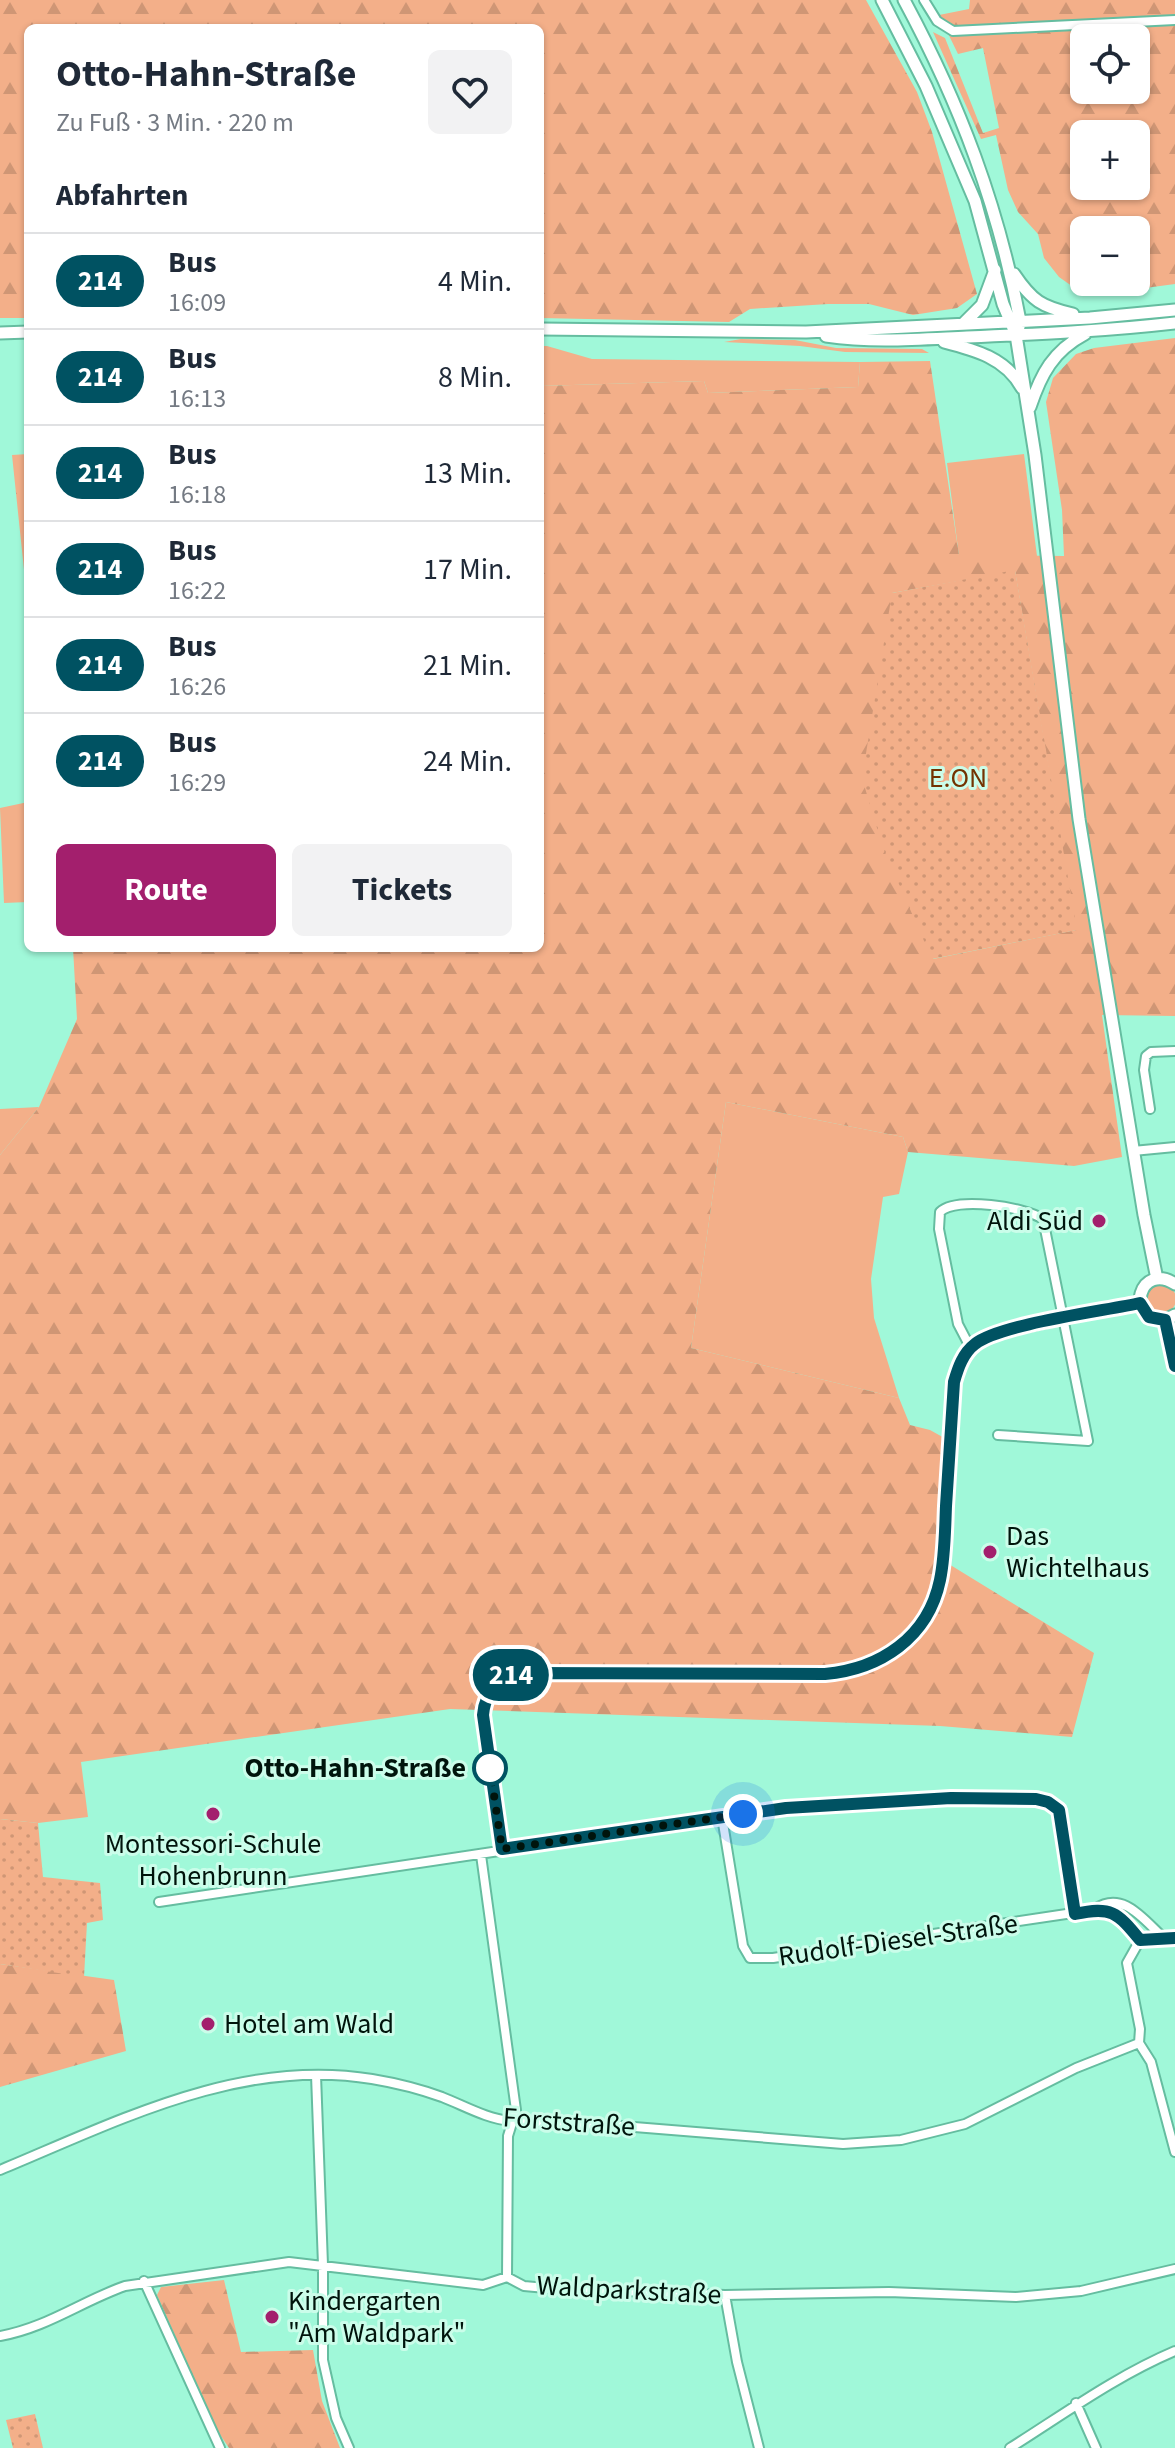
<!DOCTYPE html>
<html lang="de">
<head>
<meta charset="utf-8">
<style>
  body { margin:0; font-family:"Source Sans 3",sans-serif; background:#f2f2f3; color:#1f2937; height:100vh; display:flex; flex-direction:column; font-size:30px; white-space:nowrap }
  * { box-sizing:border-box; margin:0 }
  p { font-size:26px; color:#747a83 }
  .icon { flex:none; width:44px; height:44px; fill:none; stroke:currentColor; stroke-width:2; stroke-linecap:round; stroke-linejoin:round }
  .map { position:relative; flex:1; overflow:hidden }
  .drawer { position:absolute; left:24px; top:24px; width:520px; height:928px; display:flex; flex-direction:column; background:#fff; border-radius:12px; box-shadow:0 2px 6px #0004 }
  .drawer>* { flex:none }
  .badge { padding:0 16px; border-radius:26px; font-size:28px; line-height:52px }
  .tools { position:absolute; left:1070px; top:24px; display:grid; gap:16px }
  .tools a { display:grid; place-items:center; width:80px; height:80px; border-radius:12px; background:#fff; box-shadow:0 2px 6px #0004; font-size:40px }
  .you { position:absolute; width:40px; height:40px; margin:-20px; border:6px solid #fff; border-radius:50%; background:#1a73e8; box-shadow:0 0 0 12px #1a73e833 }
  .map>.badge { position:absolute; translate:-50% -50%; box-shadow:0 0 0 4px #fff }
  h2 { padding:0 32px; font-size:30px; line-height:72px }
  .round { display:grid; place-items:center; flex:none; width:84px; height:84px; border-radius:12px; background:#f2f2f3 }
  .head { display:flex; align-items:center; justify-content:space-between; height:136px; padding:0 32px }
  h1 { font-size:38px; font-weight:700; line-height:60px }
  .button { display:flex; gap:16px; margin-top:auto; padding:16px 32px }
  .button a { flex:1; height:92px; border-radius:12px; background:#a31f6d; color:#fff; font-size:32px; font-weight:700; line-height:92px; text-align:center }
  .button a+a { background:#f2f2f3; color:#1f2937 }
  ul { padding:0; list-style:none }
  li { display:flex; align-items:center; gap:24px; height:96px; padding:0 32px; border-top:2px solid #e0e1e3 }
  li div { flex:1 }
  li b { display:block; font-size:30px }
  li em { font-style:normal }
  li .badge { min-width:88px; font-weight:700; text-align:center }
  .map>svg:first-child { display:block }
  .grass { fill:#f3af89 }
  .forest { fill:url(#forest-firs); fill-rule:evenodd }
  .park { fill:url(#park-dots) }
  .lines { fill:none; stroke-linecap:round; stroke-linejoin:round }
  .street-casing { stroke:#65bda0; stroke-width:12 }
  .secondary-casing { stroke:#65bda0; stroke-width:15 }
  .street { stroke:#fff; stroke-width:8 }
  .secondary { stroke:#fff; stroke-width:11 }
  .line-casing { stroke:#fff; stroke-width:18 }
  .line { stroke:#005262; stroke-width:12 }
  .walk { stroke:#00140c; stroke-width:8; stroke-dasharray:0 14.4 }
  .poi-dot { fill:#a31f6d; stroke:#cbfdea; stroke-width:3 }
  .stop-dot { fill:#fff; stroke:#005262; stroke-width:4 }
  .labels { text-anchor:middle; dominant-baseline:central; stroke-width:6; stroke-linejoin:round; paint-order:stroke }
  .park-label { font-size:28px; fill:#733301; stroke:#cbfdea }
  .poi-label { font-size:28px; fill:#00140c; stroke:#cbfdea; text-anchor:start }
  .stop-label { font-size:28px; font-weight:bold; fill:#00140c; stroke:#cbfdea; text-anchor:end }
  .street-label { font-size:28px; fill:#00140c; stroke:#cbfdea }
</style>
</head>
<body>
<div class="map">
<svg width="1175" height="2448" viewBox="0 0 1175 2448">
  <defs>
    <pattern id="forest-firs" width="22" height="20" patternUnits="userSpaceOnUse" patternTransform="scale(2)"><rect width="22" height="20" fill="#f3af89"/><path d="M5 1l3.5 6h-7zM16 11l3.5 6h-7z" fill="#cf9675"/></pattern>
    <pattern id="park-dots" width="8" height="8" patternUnits="userSpaceOnUse" patternTransform="scale(2)"><rect width="8" height="8" fill="#f3af89"/><path d="M2 2h.1M6 6h.1" fill="none" stroke="#cf9675" stroke-width="1.8" stroke-linecap="round"/></pattern>
  </defs>
  <rect width="100%" height="100%" fill="#a0f8d9"/>
  <path class="grass" d="M 741,339 L 795,340 L 836,348 L 922,349 L 929,353 L 845,352 L 800,346 L 724,342 Z
    M 540,346 L 547,346 L 592,359 L 860,362 L 858,387 L 708,393 L 704,381 L 540,386 Z
    M 1024,454 L 1037,556 L 959,556 L 947,463 Z
    M 28,802 L 28,902 L 4,903 L 0,808 Z
    M 726,1102 L 903,1137 L 908,1152 L 899,1194 L 883,1197 L 871,1279 L 874,1318 L 899,1398 L 691,1348 Z
    M 39,1107 L 0,1155 L 0,1109 Z
    M1146 1299a15 15 0 1 1 30 0a15 15 0 1 1-30 0Z"/>
  <path class="forest" d="M 0,0 L 866,0 L 917,92 L 932,132 L 977,294 L 957,308 L 913,315 L 869,304 L 828,304 L 750,309 L 729,322 L 540,318 L 540,28 L 28,28 L 28,318 L 0,318 Z
    M 970,0 L 1175,0 L 1175,284 L 1086,296 L 1059,277 L 1044,258 L 1038,234 L 1018,212 L 1008,190 L 996,135 L 981,139 L 933,32 L 945,38 L 983,133 L 999,128 L 983,48 L 958,54 L 939,15 L 969,9 ZM 1084,38 L 1136,38 L 1136,90 L 1084,90 ZM 1084,134 L 1136,134 L 1136,186 L 1084,186 ZM 1084,230 L 1136,230 L 1136,282 L 1084,282 Z
    M 1175,338 L 1175,1016 L 1102,1015 L 1122,1157 L 1074,1166 L 908,1152 L 903,1137 L 726,1102 L 691,1348 L 899,1398 L 910,1425 L 930,1430 L 948,1440 L 939,1558 L 1094,1653 L 1072,1737 L 940,1726 L 450,1709 L 81,1762 L 88,1817 L 38,1823 L 0,1819 L 0,1155 L 39,1107 L 77,1019 L 73,948 L 540,948 L 540,386 L 704,381 L 708,393 L 858,387 L 860,362 L 930,361 L 959,555 L 1064,556 L 1062,510 L 1046,402 L 1053,378 L 1076,354 L 1094,348 ZM 1015,571 L 1076,930 L 933,959 L 892,593 Z
    M 28,454 L 28,608 L 12,455 Z
    M 0,1964 L 114,1980 L 126,2051 L 0,2087 Z
    M 224,2280 L 241,2352 L 313,2350 L 322,2401 L 340,2448 L 229,2448 L 217,2430 L 157,2295 L 161,2287 Z"/>
  <path class="park" d="M 1015,570 L 1077,930 L 932,959 L 883,848 L 862,778 L 892,593 Z
    M 0,1819 L 38,1823 L 43,1877 L 100,1883 L 103,1920 L 87,1923 L 84,1977 L 0,1964 Z
    M 35,2414 L 43,2448 L 13,2448 L 6,2420 Z"/>
  <g class="lines">
    <g class="street-casing">
      <path id="street" d="M 924,0 L 937,21 L 953,31 L 1175,20
        M 1150,1109 L 1144,1070 L 1146,1056 L 1151,1052 L 1175,1051
        M 1133,1151 L 1175,1147
        M 970,1347 L 958,1324 L 939,1229 L 940,1212 C 956,1196 1025,1207 1043,1219 L 1044,1224 L 1088,1441 L 998,1435
        M 722,1817 L 743,1946 L 750,1958 L 773,1958 L 1093,1910 L 1114,1912 L 1140,1940
        M 502,1849 L 483,1715 C 485,1690 501,1677 525,1673 L 825,1674 C 886,1668 924,1639 941,1579 L 954,1382 C 960,1359 969,1345 991,1335 L 1140,1303
        M 481,1855 L 516,2110 L 508,2136 L 507,2277
        M 159,1902 L 786,1808 L 951,1798 L 1036,1799 L 1048,1802 L 1059,1810 L 1075,1914
        M 1095,1909 C 1124,1889 1145,1922 1166,1940
        M 1140,1940 L 1127,1963 L 1140,2029 L 1139,2043 L 1151,2062 L 1175,2152
        M 1140,1940 L 1175,1938
        M 316,2075 L 323,2265 L 323,2360 L 336,2418 L 349,2448
        M 0,2170 C 118,2121 241,2057 372,2079 C 396,2083 420,2089 442,2097 C 465,2106 487,2119 511,2121 L 622,2126 L 843,2144 L 901,2140 L 965,2124 L 1076,2068 L 1139,2043
        M 144,2281 L 220,2448
        M 725,2295 L 737,2362 L 759,2448
        M 0,2336 C 46,2328 82,2301 125,2286 L 289,2262 L 475,2284 L 483,2285 L 507,2277 L 524,2286 L 546,2288 L 725,2295 L 889,2292 L 1016,2297 L 1081,2291 L 1175,2269
        M 1076,2403 L 1096,2448
        M 1010,2448 C 1064,2414 1116,2376 1175,2351"/>
    </g>
    <g class="secondary-casing">
      <path id="secondary" d="M 882,0 L 926,86 L 975,201 L 1003,304 L 1016,335 L 1035,455 L 1079,819 L 1144,1215 L 1157,1279
        M 904,0 C 960,104 998,205 1020,321 L 1019,327
        M 1014,274 C 1032,301 1042,307 1073,314
        M 964,323 L 982,305 L 995,270
        M 540,329 L 806,332 L 1090,318 L 1175,310
        M 0,333 L 28,332
        M 826,336 C 872,343 921,339 967,337 C 1037,334 1106,331 1175,323
        M 944,342 C 975,350 1006,358 1022,388
        M 1030,407 C 1041,374 1053,351 1085,334
        M 1175,1284 C 1140,1261 1123,1320 1165,1320 L 1175,1315
        M 1165,1320 L 1175,1366"/>
    </g>
    <use href="#street" class="street"/>
    <use href="#secondary" class="secondary"/>
  </g>
  <g class="lines">
    <g class="line-casing">
      <path id="line" d="M 1175,1366 L 1165,1320 L 1149,1317 L 1140,1303 C 1104,1311 1000,1324 975,1344 C 963,1353 958,1368 954,1382 C 951,1423 949,1465 946,1506 C 945,1530 945,1556 940,1580 C 928,1638 880,1669 825,1674 L 525,1673 C 501,1677 485,1690 483,1715 L 502,1849 L 786,1808 L 951,1798 L 1036,1799 L 1048,1802 L 1059,1810 L 1075,1914 C 1111,1906 1117,1912 1140,1940 L 1175,1938"/>
    </g>
    <use href="#line" class="line"/>
    <path class="walk" d="M 490,1768 L 502,1849 L 743,1814"/>
  </g>
  <g class="poi-dot">
    <circle cx="1099" cy="1221" r="8"/>
    <circle cx="990" cy="1552" r="8"/>
    <circle cx="213" cy="1814" r="8"/>
    <circle cx="208" cy="2024" r="8"/>
    <circle cx="272" cy="2317" r="8"/>
  </g>
  <circle class="stop-dot" cx="490" cy="1768" r="16"/>
  <g class="labels">
    <g class="park-label">
      <text x="958" y="778">E.ON</text>
    </g>
    <g class="poi-label">
      <text x="1083" y="1221" text-anchor="end">Aldi Süd</text>
      <text x="1006" y="1536">Das<tspan x="1006" dy="32">Wichtelhaus</tspan></text>
      <text x="213" y="1844" text-anchor="middle">Montessori-Schule<tspan x="213" dy="32">Hohenbrunn</tspan></text>
      <text x="224" y="2024">Hotel am Wald</text>
      <text x="288" y="2301">Kindergarten<tspan x="288" dy="32">"Am Waldpark"</tspan></text>
    </g>
    <g class="stop-label">
      <text x="466" y="1768">Otto-Hahn-Straße</text>
    </g>
    <g class="street-label">
      <text transform="translate(898 1940) rotate(-8)">Rudolf-Diesel-Straße</text>
      <text transform="translate(569 2122) rotate(4)">Forststraße</text>
      <text transform="translate(629 2290) rotate(3)">Waldparkstraße</text>
    </g>
  </g>
</svg>
<div class="tools">
<a><svg class="icon" aria-label="locate" viewBox="0 0 24 24"><circle cx="12" cy="12" r="6"/><path d="M12 2v4M12 18v4M2 12h4M18 12h4"/></svg></a>
<a>+</a>
<a>−</a>
</div>
<div class="you" style="left:743px;top:1814px"></div>
<b class="badge" style="left:511px;top:1675px;background:#005262;color:#fff">214</b>
<section class="drawer">
<div class="head"><div><h1>Otto-Hahn-Straße</h1><p>Zu Fuß · 3 Min. · 220 m</p></div><a class="round"><svg class="icon" aria-label="heart" viewBox="0 0 24 24"><path d="M12 20l-8-8c-3-5 5-10 8-4 3-6 11-1 8 4z"/></svg></a></div>
<h2>Abfahrten</h2>
<ul>
<li><span class="badge" style="background:#005262;color:#fff">214</span><div><b>Bus</b><p>16:09</p></div><em>4 Min.</em></li>
<li><span class="badge" style="background:#005262;color:#fff">214</span><div><b>Bus</b><p>16:13</p></div><em>8 Min.</em></li>
<li><span class="badge" style="background:#005262;color:#fff">214</span><div><b>Bus</b><p>16:18</p></div><em>13 Min.</em></li>
<li><span class="badge" style="background:#005262;color:#fff">214</span><div><b>Bus</b><p>16:22</p></div><em>17 Min.</em></li>
<li><span class="badge" style="background:#005262;color:#fff">214</span><div><b>Bus</b><p>16:26</p></div><em>21 Min.</em></li>
<li><span class="badge" style="background:#005262;color:#fff">214</span><div><b>Bus</b><p>16:29</p></div><em>24 Min.</em></li>
</ul>
<div class="button"><a>Route</a><a>Tickets</a></div>
</section>
</div>
</body>
</html>
